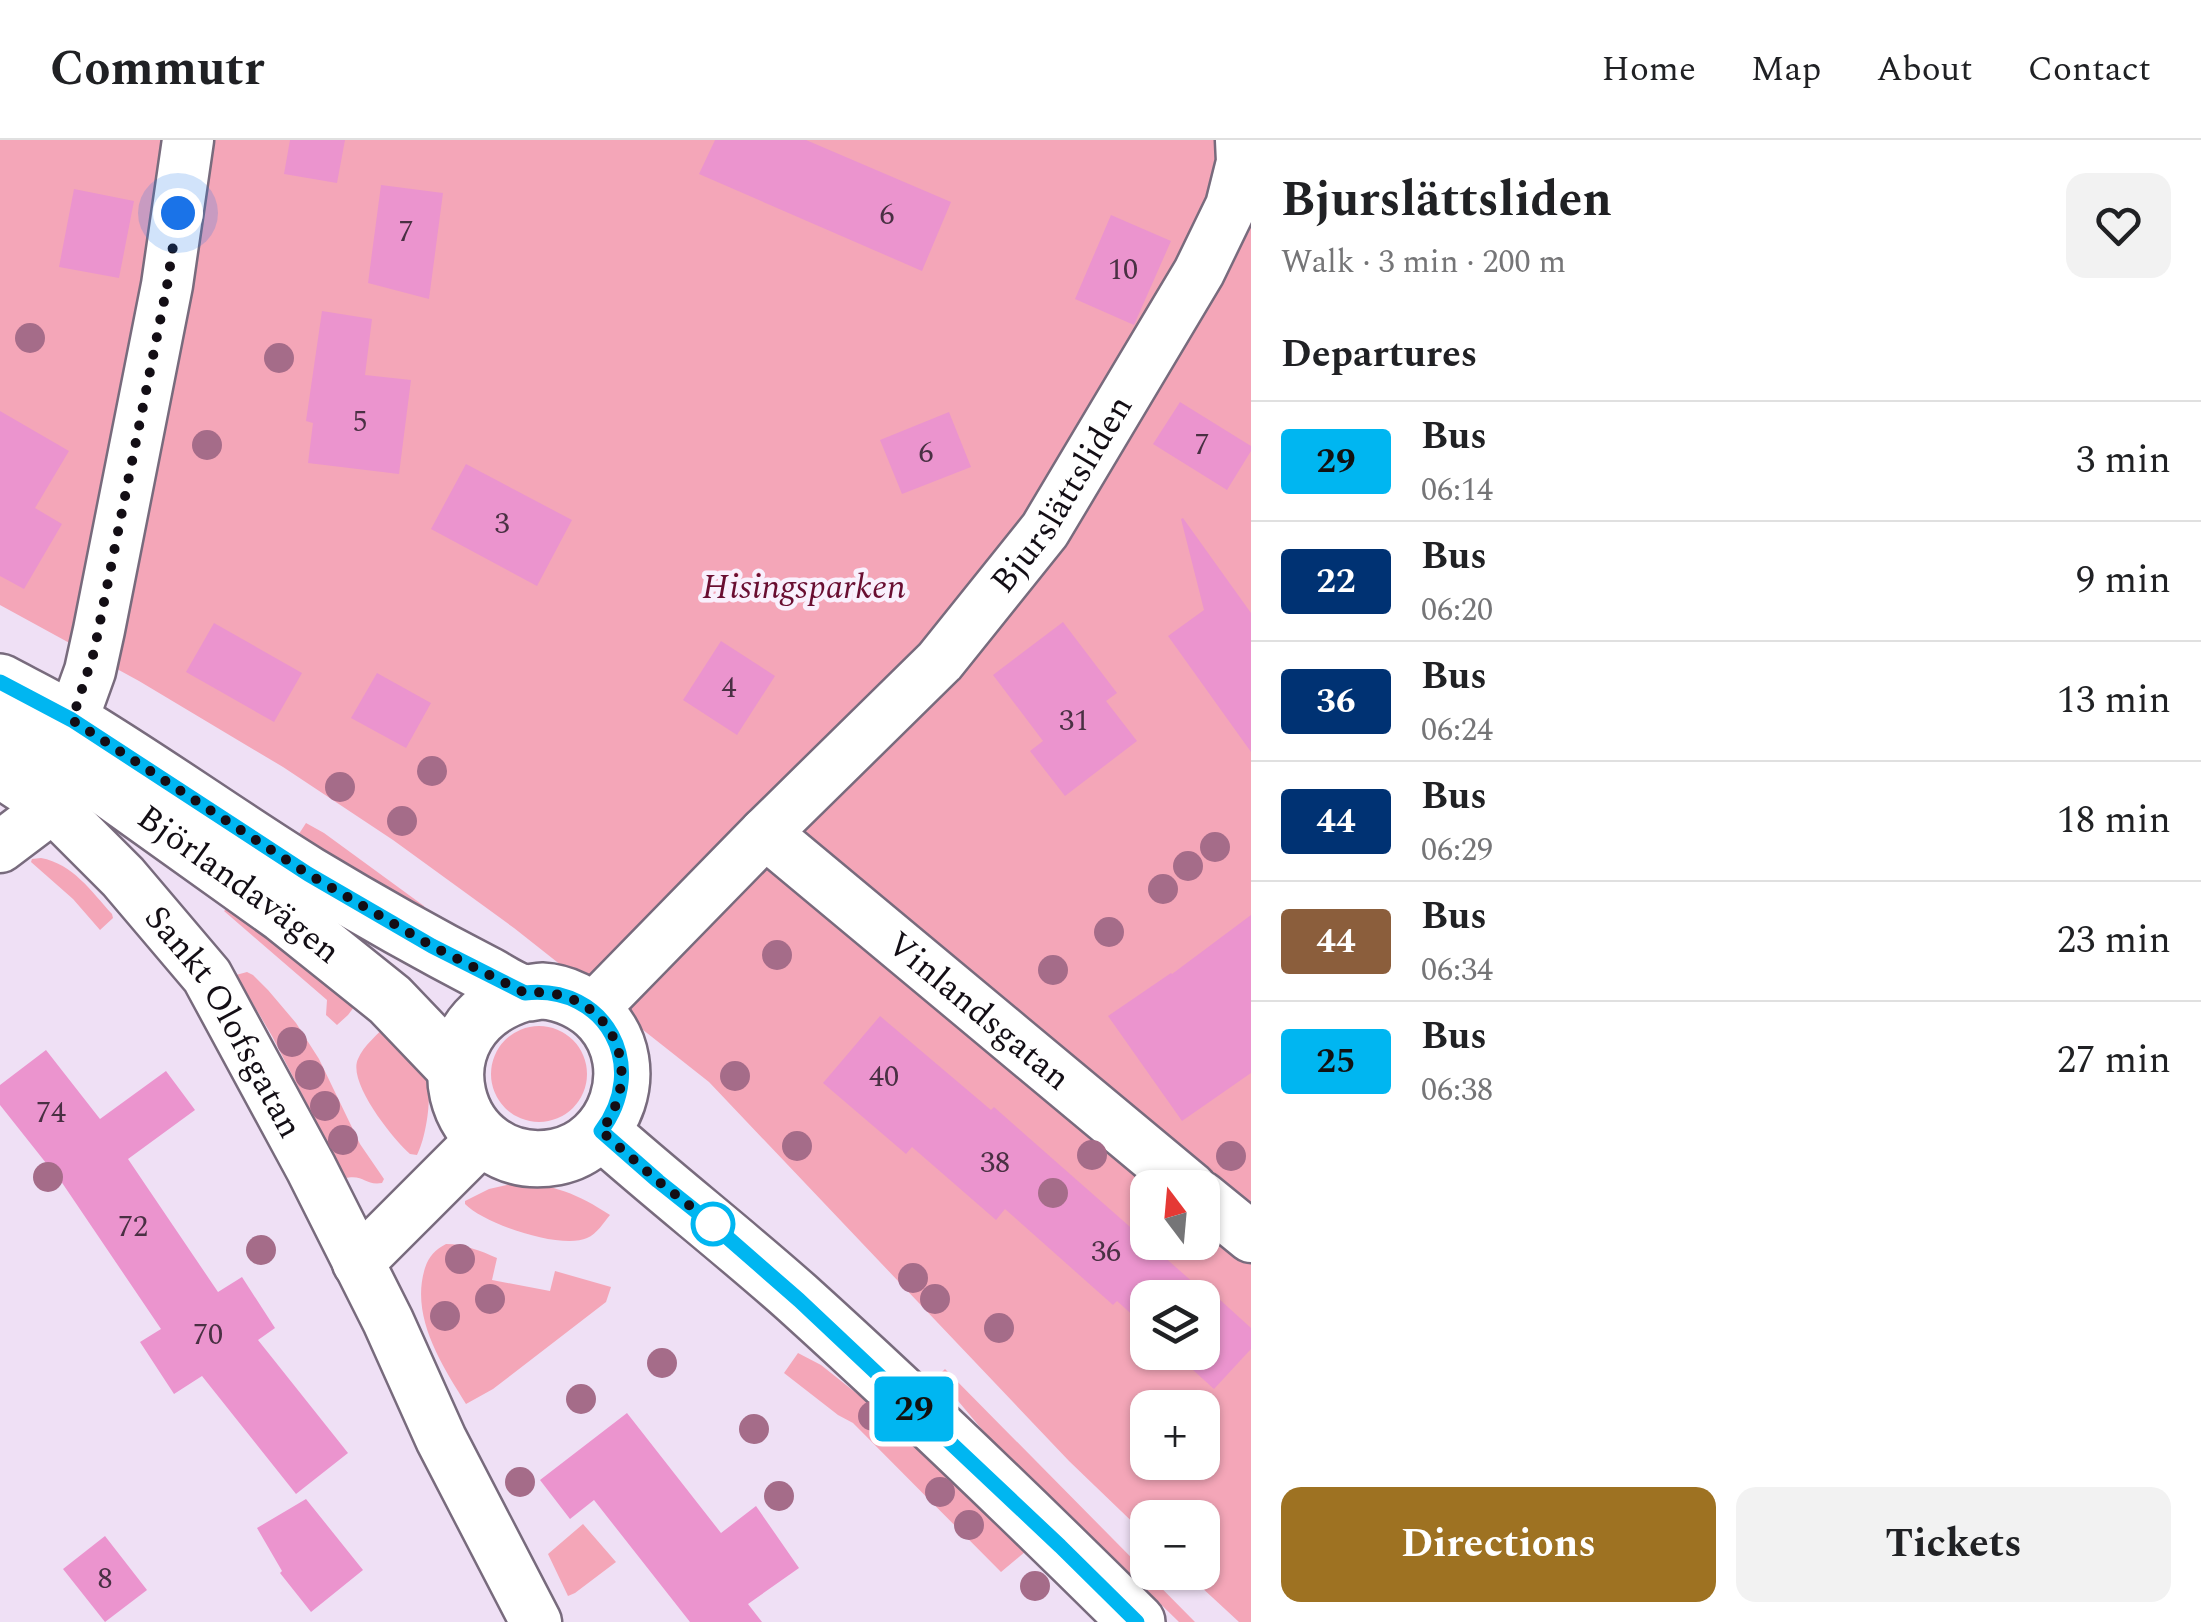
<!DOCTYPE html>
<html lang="en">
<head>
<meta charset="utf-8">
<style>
  body { margin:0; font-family:Spectral,serif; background:#f2f2f2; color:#202124; height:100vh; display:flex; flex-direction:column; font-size:38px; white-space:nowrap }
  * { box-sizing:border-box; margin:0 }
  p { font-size:32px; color:#757577 }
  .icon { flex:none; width:55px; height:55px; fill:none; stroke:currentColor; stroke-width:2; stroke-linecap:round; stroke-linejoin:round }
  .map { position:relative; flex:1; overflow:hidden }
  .details { display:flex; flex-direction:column; background:#fff; width:950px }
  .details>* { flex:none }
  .badge { padding:0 20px; border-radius:8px; font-size:35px; line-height:65px }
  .needle { width:65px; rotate:344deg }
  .buttons { position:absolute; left:1130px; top:1030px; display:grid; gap:20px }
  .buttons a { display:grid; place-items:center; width:90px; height:90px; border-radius:20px; background:#fff; box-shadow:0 2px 8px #0004; font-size:50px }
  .you { position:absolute; width:50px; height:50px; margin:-25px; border:8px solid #fff; border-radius:50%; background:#1a73e8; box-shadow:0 0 0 15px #1a73e833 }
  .map>.badge { position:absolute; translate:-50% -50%; box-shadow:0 0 0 5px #fff }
  h2 { padding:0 30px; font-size:38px; line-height:90px }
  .round { display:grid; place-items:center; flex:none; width:105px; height:105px; border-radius:20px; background:#f2f2f2 }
  .head { display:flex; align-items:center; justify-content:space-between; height:170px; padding:0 30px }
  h1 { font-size:48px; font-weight:700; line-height:75px }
  .primary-button { display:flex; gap:20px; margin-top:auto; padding:20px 30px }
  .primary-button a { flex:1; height:115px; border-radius:20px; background:#9e7222; color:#fff; font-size:40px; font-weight:700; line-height:115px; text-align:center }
  .primary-button a+a { background:#f2f2f2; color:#202124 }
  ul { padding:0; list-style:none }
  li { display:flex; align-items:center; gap:30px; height:120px; padding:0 30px; border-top:2px solid #e0e0e0 }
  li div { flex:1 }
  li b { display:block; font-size:38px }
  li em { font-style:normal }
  li .badge { min-width:110px; font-weight:700; text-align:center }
  header { display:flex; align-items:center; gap:60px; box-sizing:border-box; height:140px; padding:0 50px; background:#fff; border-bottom:2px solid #e0e0e0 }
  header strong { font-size:48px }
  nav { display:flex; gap:55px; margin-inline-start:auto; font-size:35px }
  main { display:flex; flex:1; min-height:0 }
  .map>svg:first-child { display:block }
  .green { fill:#f4a6b8; fill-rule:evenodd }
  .building { fill:#eb94ce }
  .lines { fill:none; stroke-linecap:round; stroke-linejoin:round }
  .minor-casing { stroke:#786b7d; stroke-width:55 }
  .tertiary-casing { stroke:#786b7d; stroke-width:60 }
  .minor { stroke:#fff; stroke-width:50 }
  .tertiary { stroke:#fff; stroke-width:55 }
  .tree { fill:#a56c89 }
  .line-casing { stroke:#fff; stroke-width:22 }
  .line { stroke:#00b6f1; stroke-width:15 }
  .walk { stroke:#130e15; stroke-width:10; stroke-dasharray:0 18 }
  .stop-dot { fill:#fff; stroke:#00b6f1; stroke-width:5 }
  .labels { text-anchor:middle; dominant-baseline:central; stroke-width:9; stroke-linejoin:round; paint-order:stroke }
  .number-label { font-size:30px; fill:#493043 }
  .street-label { font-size:35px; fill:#130e15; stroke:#f9f0fd }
  .park-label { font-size:35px; font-style:italic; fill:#690e31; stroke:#f9f0fd }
</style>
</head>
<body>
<header>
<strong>Commutr</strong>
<nav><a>Home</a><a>Map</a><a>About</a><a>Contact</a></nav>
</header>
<main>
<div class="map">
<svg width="1251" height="1482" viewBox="0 0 1251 1482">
  <rect width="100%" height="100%" fill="#efe0f5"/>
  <path class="green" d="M 0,0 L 1251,0 L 1251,1482 L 1239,1482 L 1186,1433 L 1202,1432 L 1202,1378 L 1148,1378 L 1147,1396 L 1069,1321 L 709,942 L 514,788 L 393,700 L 283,627 L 139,541 L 0,465 ZM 1148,1048 L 1202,1048 L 1202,1102 L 1148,1102 ZM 1148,1158 L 1202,1158 L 1202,1212 L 1148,1212 ZM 1148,1268 L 1202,1268 L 1202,1322 L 1148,1322 Z
    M 306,683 L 324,693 L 424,766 L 426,773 L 295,700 Z
    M 41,718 C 73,724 91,751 112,774 L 113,778 L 100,790 L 73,759 L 31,722 L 32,719 Z
    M 235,761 L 366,851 L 348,875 L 337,885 L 326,875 L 327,860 L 224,771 Z
    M 247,832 L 253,835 L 268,850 L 296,883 L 319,919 L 360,1004 L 384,1039 L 382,1043 C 365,1046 365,1034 345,1038 L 272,896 L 236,835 Z
    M 389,883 C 401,899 418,917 426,936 C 433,954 426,998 417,1015 L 410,1014 C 393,999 347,942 358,919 C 363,906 379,893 389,883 Z
    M491 934a48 48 0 1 1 96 0a48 48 0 1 1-96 0Z
    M 516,1043 C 553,1044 578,1054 610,1075 C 604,1082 597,1094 587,1098 C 562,1110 484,1084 465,1064 L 465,1061 L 489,1049 Z
    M 446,1104 C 464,1104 481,1111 497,1118 L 492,1140 L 550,1151 L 555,1131 L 611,1147 L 606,1162 L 493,1249 L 466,1264 C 441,1224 410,1176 425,1128 C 429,1116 435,1110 446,1104 Z
    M 798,1213 L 821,1225 L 890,1280 L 1026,1411 L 1001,1432 L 853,1283 L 838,1275 L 784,1233 Z
    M 945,1229 L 1195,1482 L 1179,1482 L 985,1293 L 943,1243 L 941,1233 Z
    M 583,1384 L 616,1422 L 575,1453 L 568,1456 L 548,1414 Z"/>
  <path class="building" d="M 290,0 L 345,0 L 337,43 L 284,34 Z
    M 715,0 L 806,0 L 951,62 L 922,131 L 699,34 Z
    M 381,45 L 443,53 L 429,159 L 368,143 Z
    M 74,49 L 134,61 L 119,138 L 59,127 Z
    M 1111,75 L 1171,101 L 1134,185 L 1075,159 Z
    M 322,171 L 372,179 L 365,235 L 411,240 L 399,334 L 308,323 L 313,283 L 306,281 Z
    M 1180,262 L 1251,306 L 1251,311 L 1227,350 L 1153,304 Z
    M 0,271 L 69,311 L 35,368 L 62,384 L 24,449 L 0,436 Z
    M 949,272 L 971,327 L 902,354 L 880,300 Z
    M 466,324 L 572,380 L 537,446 L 431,389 Z
    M 1183,378 L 1251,473 L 1251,612 L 1168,496 L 1204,470 L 1181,379 Z
    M 1063,482 L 1117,553 L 1106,561 L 1137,601 L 1065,656 L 1030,611 L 1043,601 L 993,535 Z
    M 214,483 L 302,533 L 274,582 L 186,532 Z
    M 721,501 L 775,536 L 737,595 L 683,560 Z
    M 377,533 L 431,563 L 406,608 L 351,578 Z
    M 1251,775 L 1251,933 L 1182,981 L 1108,876 L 1171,833 L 1172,834 Z
    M 880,876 L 991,970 L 994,967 L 1204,1152 L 1207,1148 L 1251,1188 L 1251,1209 L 1214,1249 L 1173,1212 L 1202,1212 L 1202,1158 L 1148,1158 L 1148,1189 L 1117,1161 L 1113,1165 L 1005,1069 L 996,1080 L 912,1007 L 906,1014 L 823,943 Z
    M 46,910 L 100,979 L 166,931 L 195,970 L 128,1019 L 218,1152 L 242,1137 L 275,1188 L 258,1200 L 348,1313 L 296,1354 L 202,1236 L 174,1254 L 140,1202 L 161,1189 L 48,1022 L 46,1023 L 0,965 L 0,945 Z
    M 627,1273 L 721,1393 L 756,1366 L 799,1428 L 748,1464 L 762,1482 L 690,1482 L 594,1360 L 570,1379 L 540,1340 Z
    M 306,1359 L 363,1430 L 311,1472 L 280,1433 L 282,1431 L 257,1388 Z
    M 105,1396 L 147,1450 L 105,1482 L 63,1429 Z"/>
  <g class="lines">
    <g class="minor-casing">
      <g id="minor">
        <path d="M 82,622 L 72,581 L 90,531 L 99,490 L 167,145 L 188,0"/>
        <path id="s1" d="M 0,632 L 53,667 L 123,737 L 207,836 L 311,1028 L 388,1181 L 441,1299 L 536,1482"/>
        <path id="s2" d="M 765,693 L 1191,1048"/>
        <path d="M 0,707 L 53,667"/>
        <path id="s3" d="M 592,870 L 765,693 L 940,521 L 1045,390 L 1199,132 L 1231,66 L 1242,22 L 1241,0"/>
        <path d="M 1202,1057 L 1251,1097"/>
        <path d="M 358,1123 L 483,998"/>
      </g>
    </g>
    <g class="tertiary-casing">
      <g id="tertiary">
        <path d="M 0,542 C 24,555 50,567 73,582 C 153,630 229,685 308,734 C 366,769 426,803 486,834 C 498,840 514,852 527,853 C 532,853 537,851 542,851 C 564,852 588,864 602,880 C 643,927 617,1005 556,1017 C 452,1036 409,886 525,853"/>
        <path id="s4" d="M 0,584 L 84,632 L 284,775 L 390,860 L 455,928"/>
        <path d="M 601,991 C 665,1048 733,1101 797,1158 C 913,1263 1026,1372 1137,1482"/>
      </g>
    </g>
    <use href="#minor" class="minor"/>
    <use href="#tertiary" class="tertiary"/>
  </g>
  <g class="tree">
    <circle cx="30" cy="198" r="15"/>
    <circle cx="279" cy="218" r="15"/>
    <circle cx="207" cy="305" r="15"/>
    <circle cx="432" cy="631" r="15"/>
    <circle cx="340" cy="647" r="15"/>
    <circle cx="402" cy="681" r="15"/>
    <circle cx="1215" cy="707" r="15"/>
    <circle cx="1188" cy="726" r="15"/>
    <circle cx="1163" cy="749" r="15"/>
    <circle cx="1109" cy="792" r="15"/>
    <circle cx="777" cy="815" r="15"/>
    <circle cx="1053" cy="830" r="15"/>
    <circle cx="292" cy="902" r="15"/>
    <circle cx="310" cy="935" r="15"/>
    <circle cx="735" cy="936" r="15"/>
    <circle cx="325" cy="966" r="15"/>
    <circle cx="343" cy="1000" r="15"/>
    <circle cx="797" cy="1006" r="15"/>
    <circle cx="1092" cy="1015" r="15"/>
    <circle cx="1231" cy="1016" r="15"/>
    <circle cx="48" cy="1037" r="15"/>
    <circle cx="1053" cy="1053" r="15"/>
    <circle cx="261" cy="1110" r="15"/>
    <circle cx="460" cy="1119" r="15"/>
    <circle cx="913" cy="1138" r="15"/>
    <circle cx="490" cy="1159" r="15"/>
    <circle cx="935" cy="1159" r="15"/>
    <circle cx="445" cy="1176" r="15"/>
    <circle cx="999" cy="1188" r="15"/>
    <circle cx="662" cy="1223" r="15"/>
    <circle cx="581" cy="1259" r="15"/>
    <circle cx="873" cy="1276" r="15"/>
    <circle cx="754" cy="1289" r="15"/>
    <circle cx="520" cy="1342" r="15"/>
    <circle cx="940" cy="1352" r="15"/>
    <circle cx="779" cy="1356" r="15"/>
    <circle cx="969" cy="1385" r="15"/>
    <circle cx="1035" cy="1446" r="15"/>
  </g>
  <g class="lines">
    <g class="line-casing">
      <path id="line" d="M 0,542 L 72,580 L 308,734 L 432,806 L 525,853 C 606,844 650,927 601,991 L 658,1041 L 712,1084 L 799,1160 L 1060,1406 L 1137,1482"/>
    </g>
    <use href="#line" class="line"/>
    <path class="walk" d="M 178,73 L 167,146 L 94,512 L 72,580 L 308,734 L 432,806 L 525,853 C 606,844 650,927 601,991 L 658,1041 L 713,1084"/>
  </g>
  <circle class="stop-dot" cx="713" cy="1084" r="20"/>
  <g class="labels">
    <g class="number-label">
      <text x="887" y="75">6</text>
      <text x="406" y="92">7</text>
      <text x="1123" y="130">10</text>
      <text x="360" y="282">5</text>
      <text x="1202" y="305">7</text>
      <text x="926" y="313">6</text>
      <text x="502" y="384">3</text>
      <text x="729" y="548">4</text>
      <text x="1074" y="581">31</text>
      <text x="884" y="937">40</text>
      <text x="51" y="973">74</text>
      <text x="995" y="1023">38</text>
      <text x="133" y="1087">72</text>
      <text x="1106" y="1112">36</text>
      <text x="208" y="1195">70</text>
      <text x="105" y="1439">8</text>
    </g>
    <g class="street-label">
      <text stroke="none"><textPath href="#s3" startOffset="700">Bjurslättsliden</textPath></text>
      <text stroke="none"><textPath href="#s4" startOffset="288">Björlandavägen</textPath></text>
      <text stroke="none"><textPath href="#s2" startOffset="278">Vinlandsgatan</textPath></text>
      <text stroke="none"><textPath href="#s1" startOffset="340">Sankt Olofsgatan</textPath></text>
    </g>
    <g class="park-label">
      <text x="804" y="447">Hisingsparken</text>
    </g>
  </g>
</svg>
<div class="buttons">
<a><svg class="needle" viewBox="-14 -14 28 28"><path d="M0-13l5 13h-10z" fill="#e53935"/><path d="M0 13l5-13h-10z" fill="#757577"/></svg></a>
<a><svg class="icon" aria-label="layers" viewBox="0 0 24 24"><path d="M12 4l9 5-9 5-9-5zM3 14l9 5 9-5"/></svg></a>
<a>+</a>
<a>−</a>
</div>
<div class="you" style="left:178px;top:73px"></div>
<b class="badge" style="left:914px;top:1269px;background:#00b6f1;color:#111">29</b>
</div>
<section class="details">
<div class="head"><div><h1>Bjurslättsliden</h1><p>Walk · 3 min · 200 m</p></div><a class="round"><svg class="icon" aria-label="heart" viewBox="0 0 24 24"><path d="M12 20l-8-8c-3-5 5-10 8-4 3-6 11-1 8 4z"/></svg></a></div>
<h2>Departures</h2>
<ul>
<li><span class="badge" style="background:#00b6f1;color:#111">29</span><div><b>Bus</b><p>06:14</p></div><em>3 min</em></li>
<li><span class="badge" style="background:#003273;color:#fff">22</span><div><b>Bus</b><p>06:20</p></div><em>9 min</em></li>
<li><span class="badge" style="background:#003273;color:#fff">36</span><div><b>Bus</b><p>06:24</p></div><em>13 min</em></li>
<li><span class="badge" style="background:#003273;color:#fff">44</span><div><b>Bus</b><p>06:29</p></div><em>18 min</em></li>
<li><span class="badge" style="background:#8b5e3c;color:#fff">44</span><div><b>Bus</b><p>06:34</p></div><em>23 min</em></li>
<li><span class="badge" style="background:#00b6f1;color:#111">25</span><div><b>Bus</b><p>06:38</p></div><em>27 min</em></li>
</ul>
<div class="primary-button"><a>Directions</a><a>Tickets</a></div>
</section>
</main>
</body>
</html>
